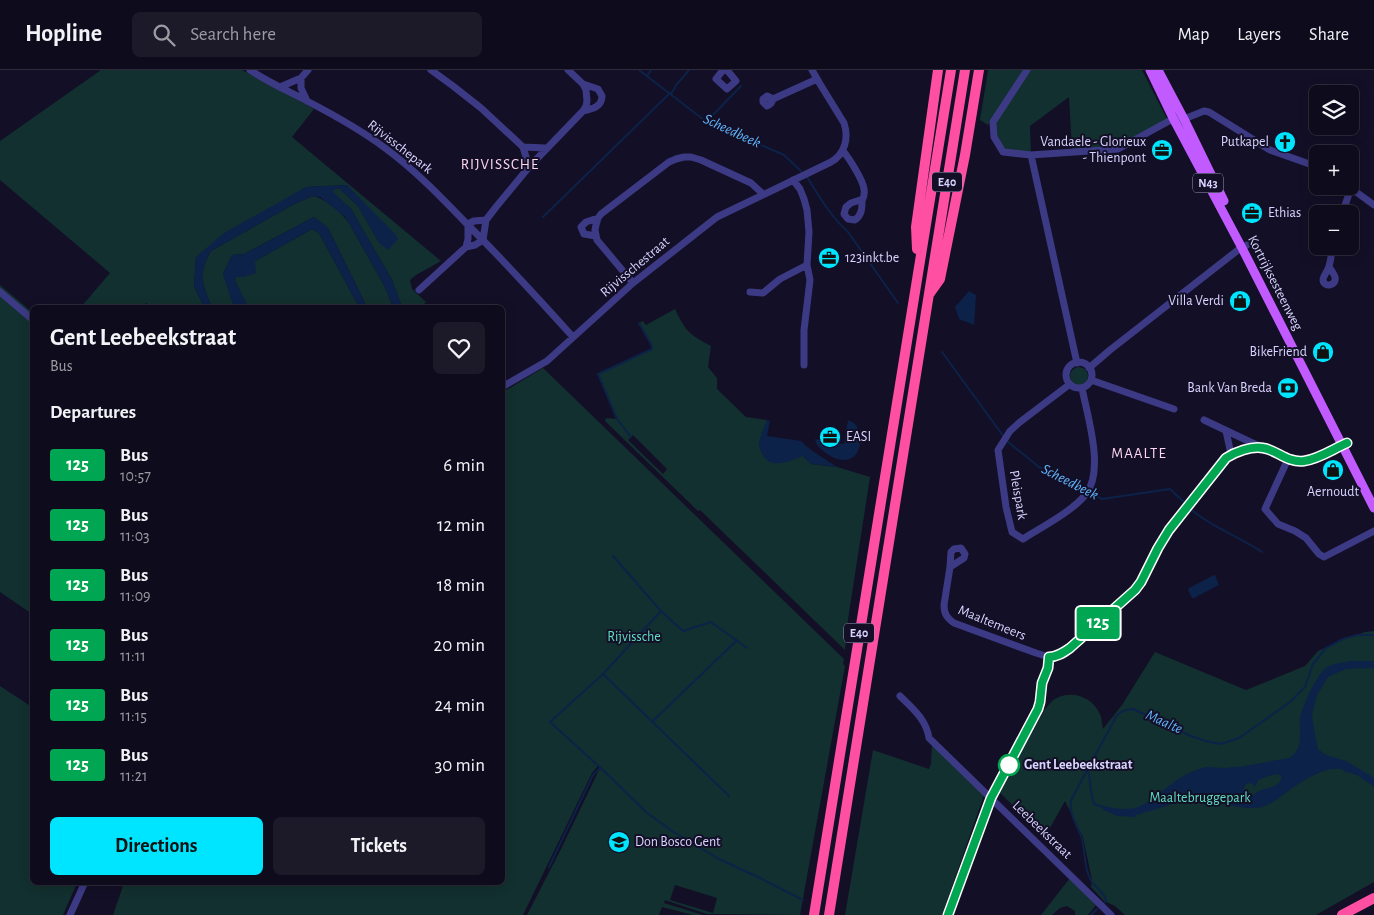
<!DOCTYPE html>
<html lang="en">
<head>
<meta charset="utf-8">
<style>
  body { margin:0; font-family:"Alegreya Sans",sans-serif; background:#1c1929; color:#f1f3f6; height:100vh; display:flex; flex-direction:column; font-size:19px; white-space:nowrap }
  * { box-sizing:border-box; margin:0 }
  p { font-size:16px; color:#9b9ba3 }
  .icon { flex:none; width:28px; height:28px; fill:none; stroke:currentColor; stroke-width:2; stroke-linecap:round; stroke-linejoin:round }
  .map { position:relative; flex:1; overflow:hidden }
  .panel { position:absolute; left:30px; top:235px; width:475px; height:580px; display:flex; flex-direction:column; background:#0e0b1c; border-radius:8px; box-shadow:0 2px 12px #0003,0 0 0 1px #2e2b3b }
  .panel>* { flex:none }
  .badge { padding:0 10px; border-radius:4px; font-size:18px; line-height:32px }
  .controls { position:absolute; left:1309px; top:15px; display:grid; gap:10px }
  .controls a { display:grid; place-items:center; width:50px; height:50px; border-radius:8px; background:#0e0b1c; box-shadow:0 2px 12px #0003,0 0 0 1px #2e2b3b; font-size:25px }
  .map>.badge { position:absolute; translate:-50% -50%; box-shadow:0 0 0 2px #fff }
  h2 { padding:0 20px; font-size:19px; line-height:45px }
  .round { display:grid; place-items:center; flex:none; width:52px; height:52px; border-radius:8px; background:#1c1929 }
  .head { display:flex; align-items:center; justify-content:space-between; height:85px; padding:0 20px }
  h1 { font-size:24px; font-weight:600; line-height:38px }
  .action { display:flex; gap:10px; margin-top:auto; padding:10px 20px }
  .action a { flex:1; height:58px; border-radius:8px; background:#00e5ff; color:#111; font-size:20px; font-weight:600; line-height:58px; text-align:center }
  .action a+a { background:#1c1929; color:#f1f3f6 }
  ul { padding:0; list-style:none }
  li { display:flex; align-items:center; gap:15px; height:60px; padding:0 20px }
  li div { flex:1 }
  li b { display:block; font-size:19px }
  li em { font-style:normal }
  li .badge { min-width:55px; font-weight:700; text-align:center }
  header { display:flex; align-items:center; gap:30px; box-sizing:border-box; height:70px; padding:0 25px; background:#0e0b1c; border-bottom:1px solid #2e2b3b }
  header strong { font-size:24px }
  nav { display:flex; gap:28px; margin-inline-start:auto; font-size:18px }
  .search { width:350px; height:45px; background:#1c1929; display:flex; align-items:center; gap:12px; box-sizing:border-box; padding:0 18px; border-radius:8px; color:#9b9ba3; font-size:19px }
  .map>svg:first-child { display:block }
  .green { fill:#12302f; fill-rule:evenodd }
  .water { fill:#0c2248; fill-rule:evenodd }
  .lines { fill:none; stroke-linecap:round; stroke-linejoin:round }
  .stream { stroke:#0c2248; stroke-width:2 }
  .minor { stroke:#3d3a85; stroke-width:7 }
  .major { stroke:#c25bff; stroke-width:9 }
  .highway { stroke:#ff4fa3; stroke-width:10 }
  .line-casing { stroke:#fff; stroke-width:11 }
  .line { stroke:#00a651; stroke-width:8 }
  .stop-dot { fill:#fff; stroke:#00a651; stroke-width:2.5 }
  .labels { text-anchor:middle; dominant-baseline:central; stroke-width:4; stroke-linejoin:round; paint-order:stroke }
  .shield { fill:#130f26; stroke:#9e99be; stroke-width:1 }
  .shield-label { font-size:12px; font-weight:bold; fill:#d9d4ff }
  .poi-label { font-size:14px; fill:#d9d4ff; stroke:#130f26; text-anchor:end }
  .street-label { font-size:14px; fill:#d9d4ff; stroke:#130f26 }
  .park-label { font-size:14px; fill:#5fe0c0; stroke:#130f26 }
  .stop-label { font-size:14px; font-weight:bold; fill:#d9d4ff; stroke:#130f26; text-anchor:start }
  .water-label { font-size:15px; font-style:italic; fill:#62b6ff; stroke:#130f26 }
  .neighbourhood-label { font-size:15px; letter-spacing:1px; fill:#ffd6f0; stroke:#130f26 }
</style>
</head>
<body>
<header>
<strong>Hopline</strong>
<div class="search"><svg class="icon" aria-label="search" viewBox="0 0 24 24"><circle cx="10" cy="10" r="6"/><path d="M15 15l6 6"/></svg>Search here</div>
<nav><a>Map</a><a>Layers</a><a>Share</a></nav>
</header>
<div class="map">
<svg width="1374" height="845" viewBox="0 0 1374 845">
  <rect width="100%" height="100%" fill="#130f26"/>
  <path class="green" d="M 101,0 L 242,0 L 314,39 L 292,67 L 441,191 L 416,205 L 410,210 L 412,219 L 426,232 L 421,237 L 402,237 L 392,210 L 351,139 L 331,121 L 339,118 L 358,136 L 379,173 L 347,115 L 306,117 L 196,187 L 194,216 L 204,237 L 152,237 L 146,233 L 142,237 L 81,237 L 110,203 L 0,110 L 0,71 Z
    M 988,0 L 1023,0 L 988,55 L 980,50 Z
    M 1029,0 L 1142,0 L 1167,49 L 1119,77 L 1072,80 L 1069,27 L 1030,56 L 1031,83 L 1005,81 L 997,68 L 996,51 Z
    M 313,126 C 325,128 342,143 349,153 L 385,217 L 393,237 L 367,237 L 328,158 L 314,147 L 244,184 L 232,185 L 223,204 L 234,237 L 212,237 C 202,215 198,203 211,181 L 294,134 Z
    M 312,159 L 319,163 L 358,235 L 356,238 L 248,237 L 235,211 L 236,207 L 255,191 Z
    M 0,215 L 32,242 L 32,544 L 0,522 Z
    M 675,239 C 686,262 689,264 711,276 L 708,297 L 717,308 L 717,319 L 746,347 L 767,350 L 759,374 L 803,386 L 811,394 L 837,397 L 870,407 L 847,556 L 845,580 L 700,440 L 698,441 L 605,351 L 606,348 L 617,349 L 598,304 L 652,279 L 652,276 L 639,253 L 643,251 L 646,255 ZM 633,365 L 667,399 L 663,404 L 628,370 Z
    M1070 306a9 9 0 1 1 18 0a9 9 0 1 1-18 0Z
    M 543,298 L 844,589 L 843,594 L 845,596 L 800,845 L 707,844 L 665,830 L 664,833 L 703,845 L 693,845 L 662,837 L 659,845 L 527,845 L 561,779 L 600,698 L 598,696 L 592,703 L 523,845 L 113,845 L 124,813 L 502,812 L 503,322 ZM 675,815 L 717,828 L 713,843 L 670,830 Z
    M 1374,561 L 1374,812 L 1316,845 L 1125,845 L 1115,836 L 1104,831 L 1091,817 L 1092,810 L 1083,767 L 1065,731 L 1045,767 L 999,722 L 1045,639 C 1048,636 1050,633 1053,630 C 1070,619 1092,626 1100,644 C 1102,649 1102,654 1103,659 L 1122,635 L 1155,582 L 1246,620 L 1305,596 L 1318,581 L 1342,570 L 1365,562 Z
    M 0,616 L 32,637 L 32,812 L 77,813 L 63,845 L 0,845 Z
    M 932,674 L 984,725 L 942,845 L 845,845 L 873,680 L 929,699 L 931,694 Z
    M 1070,808 L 1096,835 L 1088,845 L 1075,845 L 1075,841 L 1067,836 L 1060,838 L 1052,845 L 1041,845 Z"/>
  <path class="water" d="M 347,115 L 395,164 L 398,169 L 388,180 L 379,173 L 358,136 L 339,118 L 332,121 L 351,139 L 392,210 L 402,237 L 393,237 L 385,217 L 349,153 L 345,147 L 320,127 L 313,126 L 294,134 L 211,181 C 198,203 202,215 212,237 L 204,237 L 194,216 L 196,187 L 224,163 L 306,117 Z
    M 314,147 L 328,158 L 367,237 L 356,237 L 358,235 L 319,163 L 312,159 L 255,191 L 256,203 L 244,207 L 236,207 L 235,211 L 248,237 L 234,237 L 223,204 L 232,185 L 244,184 Z
    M 969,221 L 976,225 L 974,255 L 959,249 L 955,237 Z
    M 767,350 L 770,351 L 767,366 L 801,371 L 811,380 L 837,397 L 811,394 L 803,386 C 791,391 771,400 763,385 C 761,382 759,377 759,374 C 760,366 764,357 767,350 Z
    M 848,350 C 850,351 853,352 855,354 C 858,357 860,365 860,369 C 861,391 843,395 827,384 C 821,379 816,376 815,369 L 844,374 Z
    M 1214,505 L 1215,505 L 1219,515 L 1194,528 L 1192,528 L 1188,520 L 1189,518 Z
    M 1350,591 L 1374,591 L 1374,598 L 1346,599 L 1328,607 L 1317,625 L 1312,645 L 1315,665 L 1318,679 L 1326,685 L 1346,691 L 1371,706 L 1374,708 L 1374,717 C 1367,712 1359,705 1351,703 C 1350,702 1349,703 1347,702 C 1345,702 1343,700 1341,699 C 1324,696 1301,712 1288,721 C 1280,727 1272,734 1262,737 C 1246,741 1213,732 1198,725 L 1176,731 L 1167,736 L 1147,742 L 1144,742 L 1140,745 L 1137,744 L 1135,747 L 1118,746 L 1103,740 L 1103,736 C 1114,738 1127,741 1138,737 C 1151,732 1161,721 1173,713 C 1180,707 1199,697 1208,697 C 1213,697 1218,698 1223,698 C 1228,698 1233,696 1238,697 L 1289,688 C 1304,679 1299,663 1300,649 C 1302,636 1316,605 1327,597 C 1334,593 1343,593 1350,591 ZM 1275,704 L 1281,705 C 1283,717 1267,718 1260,720 C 1259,721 1253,725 1252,725 L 1247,724 L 1243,720 L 1246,714 L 1251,713 L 1255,717 L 1258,710 Z"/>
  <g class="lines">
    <path class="stream" d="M 639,0 L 704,50 L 784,85 L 801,101
      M 647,6 L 651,0
      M 671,24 L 677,14 L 689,0
      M 707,51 L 741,16
      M 807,107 C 819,126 831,147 848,162 L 898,233
      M 543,147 L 670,23
      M 942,282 L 1004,367
      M 631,367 L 617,349 L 598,304 L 652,279 L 652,276 L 639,253
      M 1007,371 L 1039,397 L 1085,420
      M 1089,422 L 1102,429 L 1170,419 L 1186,434
      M 1189,438 C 1211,457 1238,466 1262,482
      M 613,486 L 661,541
      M 747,578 L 711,552 L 683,561 L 661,541 L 603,604 L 550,652 L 603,700 L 646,742 L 672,761 L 719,789 L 760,808 L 803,830
      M 603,604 L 729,726
      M 652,652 L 737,570
      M 1086,701 L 1089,704 L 1091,721 L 1094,734 L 1103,737
      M 549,797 L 593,705 L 600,698
      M 1104,833 L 1106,830 C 1104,822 1096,818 1092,812 C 1083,799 1086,780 1081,766 C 1076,753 1069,744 1071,730 L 1117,645 L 1125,640 L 1133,639 L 1191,666 L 1206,671 L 1221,674 L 1239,668 L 1290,632 L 1305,617 L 1313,594 L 1326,578 L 1343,569 L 1357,565 L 1374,565
      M 1091,845 L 1097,839"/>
    <path class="minor" d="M 250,0 C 268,12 288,21 307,31 C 334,45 361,60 385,78 C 415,100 441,127 466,153 C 503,190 538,228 573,267
      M 431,0 L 453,16 L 481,38 L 523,77 L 529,97
      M 723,0 L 716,9 L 727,19 L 736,11 L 727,0
      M 1027,0 L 993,52 L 994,67 L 1003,82 L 1031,85 L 1118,79 L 1169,51 L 1184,49 L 1204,41 L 1209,42 L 1270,80 L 1318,97
      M 301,8 L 301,18 L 307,31
      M 280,17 L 301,8 L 308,0
      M 773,29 C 772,33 771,34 767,36 L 763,32 L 763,29 L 767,26 L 773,29 L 817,9
      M 583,41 C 592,39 602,37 602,26 L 598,19 L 583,14
      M 523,77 L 546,78
      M 843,81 C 849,88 863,110 864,119 C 865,124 864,127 862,131
      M 1031,85 L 1077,293
      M 793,110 L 800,119 L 804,129 L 807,140 L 809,162 L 807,195 L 810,210 L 804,260 L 804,295
      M 1348,116 L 1374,135
      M 860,130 L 862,131 C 862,138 862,145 855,150 L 848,149 L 844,144 L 846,137 L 851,133 Z
      M 1342,144 L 1351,118
      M 596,166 L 584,164 L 581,157 L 586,152 L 598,148
      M 466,177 L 468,169 L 468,154 L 474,151 L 486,150
      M 1329,197 C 1331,200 1334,204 1335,207 C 1337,216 1324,218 1323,210 C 1323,207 1326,203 1328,199 C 1331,192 1331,184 1333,176
      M 633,213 L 597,170 L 595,160 L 596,155 L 598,148 L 601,144 L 669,92 L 676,89 L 684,87 L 691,87 L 701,90 L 751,113 L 763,124
      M 419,220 L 466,177 L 475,175 L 483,170 L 486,150 L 496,137 L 529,97 L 583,41 L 586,36 L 587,31 L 586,20 L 583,14 L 568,0
      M 0,222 L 32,249
      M 750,222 L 763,223 L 780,209 L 807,195
      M1066 305a13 13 0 1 1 26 0a13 13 0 1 1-26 0Z
      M 1089,298 L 1110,280 L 1238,180 L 1247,175
      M 1091,310 L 1174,339
      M 1070,314 L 1020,352 L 1010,361 L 998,380 L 1006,437 L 1012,462 L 1023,469 C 1042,457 1073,441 1086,424 C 1105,400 1087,345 1082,318
      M 502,317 L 547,291 L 633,213 L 717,147 L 831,92 C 845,84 849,68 844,53 L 820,14 L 812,0
      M 1204,350 L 1263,378
      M 1226,361 L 1231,384
      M 1288,389 L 1265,439 L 1278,454 L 1295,461 L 1306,468 L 1319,484 L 1324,487 L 1374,461
      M 950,497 L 951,482 L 954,479 L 961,478 L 965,484 L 964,488 L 950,497 L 944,535 C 944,544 947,548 954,553 L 1036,583 L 1049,587 L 1054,587 L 1062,584 L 1070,578 L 1135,520 C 1149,501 1155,478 1169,459 C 1187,435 1207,412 1225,388 C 1235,382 1251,376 1263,378 C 1276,380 1286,391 1300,391 C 1316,391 1332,379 1347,373
      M 900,626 C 913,639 926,649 929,668 L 1111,845
      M 70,845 L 85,812
      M 948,845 L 991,728 L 1039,639 L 1042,613 L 1048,599 L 1049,587"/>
    <path class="major" d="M 1150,0 L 1174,50 L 1242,178 L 1374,438
      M 1158,0 L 1184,49 L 1224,131"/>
    <path class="highway" d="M 917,179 L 916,157 L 938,0
      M 930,223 L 940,209 L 965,85 L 979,0
      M 814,845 L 951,0
      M 829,845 L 965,0
      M 1342,845 L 1374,828"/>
  </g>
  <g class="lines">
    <g class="line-casing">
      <path id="line" d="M 948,845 L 991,728 L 1038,639 L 1040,632 L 1042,613 L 1048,598 L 1049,587 C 1057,587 1063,583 1070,578 L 1135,520 L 1141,512 L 1158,478 L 1169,460 L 1226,388 C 1235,382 1251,376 1263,378 C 1277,380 1287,393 1304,391 C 1319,389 1333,379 1347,373"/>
    </g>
    <use href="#line" class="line"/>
  </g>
  <defs>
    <g id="church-disc" transform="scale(1.125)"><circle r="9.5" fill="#00e5ff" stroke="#130f26"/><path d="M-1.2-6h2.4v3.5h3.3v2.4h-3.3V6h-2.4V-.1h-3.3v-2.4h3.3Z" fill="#111"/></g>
    <g id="office-disc" transform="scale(1.125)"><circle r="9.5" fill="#00e5ff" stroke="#130f26"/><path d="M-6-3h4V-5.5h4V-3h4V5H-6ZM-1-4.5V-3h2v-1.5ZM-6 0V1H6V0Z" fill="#111"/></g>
    <g id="shop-disc" transform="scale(1.125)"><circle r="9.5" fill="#00e5ff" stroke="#130f26"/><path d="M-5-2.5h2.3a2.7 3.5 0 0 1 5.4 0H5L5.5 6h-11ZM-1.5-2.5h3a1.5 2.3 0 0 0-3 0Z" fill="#111"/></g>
    <g id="bank-disc" transform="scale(1.125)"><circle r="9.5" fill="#00e5ff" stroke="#130f26"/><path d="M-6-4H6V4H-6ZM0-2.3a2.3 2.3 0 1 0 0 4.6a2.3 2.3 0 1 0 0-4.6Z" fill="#111"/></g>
    <g id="school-disc" transform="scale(1.125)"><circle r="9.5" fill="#00e5ff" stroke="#130f26"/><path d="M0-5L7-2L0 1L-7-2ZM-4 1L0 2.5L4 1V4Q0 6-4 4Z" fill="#111"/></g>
  </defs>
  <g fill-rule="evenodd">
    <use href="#church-disc" x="1285" y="72"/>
    <use href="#office-disc" x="1162" y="80"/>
    <use href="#office-disc" x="1252" y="143"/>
    <use href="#office-disc" x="829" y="188"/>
    <use href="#shop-disc" x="1240" y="231"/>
    <use href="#shop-disc" x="1323" y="282"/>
    <use href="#bank-disc" x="1288" y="318"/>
    <use href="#office-disc" x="830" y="367"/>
    <use href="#shop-disc" x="1333" y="400"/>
    <use href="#school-disc" x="619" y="772"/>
  </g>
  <circle class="stop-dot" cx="1009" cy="695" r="10"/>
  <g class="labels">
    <g class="shield">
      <rect x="932" y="102.5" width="30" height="19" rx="4"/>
      <rect x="1193" y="103.5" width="30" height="19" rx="4"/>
      <rect x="844" y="553.5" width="30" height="19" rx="4"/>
    </g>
    <g class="shield-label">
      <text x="947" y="112">E40</text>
      <text x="1208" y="113">N43</text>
      <text x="859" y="563">E40</text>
    </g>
    <g class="poi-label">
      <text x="1146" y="72">Vandaele - Glorieux<tspan x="1146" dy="16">- Thienpont</tspan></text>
      <text x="1269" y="72">Putkapel</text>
      <text x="1268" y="143" text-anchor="start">Ethias</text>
      <text x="845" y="188" text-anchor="start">123inkt.be</text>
      <text x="1224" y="231">Villa Verdi</text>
      <text x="1307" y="282">BikeFriend</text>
      <text x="1272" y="318">Bank Van Breda</text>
      <text x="846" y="367" text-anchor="start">EASI</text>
      <text x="1333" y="422" text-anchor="middle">Aernoudt</text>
      <text x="635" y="772" text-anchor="start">Don Bosco Gent</text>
    </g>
    <g class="street-label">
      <text transform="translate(400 77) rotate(38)">Rijvisschepark</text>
      <text transform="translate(635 197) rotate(-40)">Rijvisschestraat</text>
      <text transform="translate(1275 213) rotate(63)">Kortrijksesteenweg</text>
      <text transform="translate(1018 425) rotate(80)">Pleispark</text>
      <text transform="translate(992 553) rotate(22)">Maaltemeers</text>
      <text transform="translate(1042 760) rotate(44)">Leebeekstraat</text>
    </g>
    <g class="park-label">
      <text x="634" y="567">Rijvissche</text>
      <text x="1200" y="728">Maaltebruggepark</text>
    </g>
    <g class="stop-label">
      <text x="1024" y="695">Gent Leebeekstraat</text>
    </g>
    <g class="water-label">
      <text transform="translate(732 61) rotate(25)">Scheedbeek</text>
      <text transform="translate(1070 412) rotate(27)">Scheedbeek</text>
      <text transform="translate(1164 652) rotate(24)">Maalte</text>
    </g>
    <g class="neighbourhood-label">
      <text x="500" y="94">RIJVISSCHE</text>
      <text x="1139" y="383">MAALTE</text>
    </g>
  </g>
</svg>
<div class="controls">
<a><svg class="icon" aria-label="layers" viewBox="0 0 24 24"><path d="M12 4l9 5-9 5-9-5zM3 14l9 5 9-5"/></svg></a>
<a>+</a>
<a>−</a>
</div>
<b class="badge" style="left:1098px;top:553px;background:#00a651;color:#fff">125</b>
<section class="panel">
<div class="head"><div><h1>Gent Leebeekstraat</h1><p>Bus</p></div><a class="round"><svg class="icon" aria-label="heart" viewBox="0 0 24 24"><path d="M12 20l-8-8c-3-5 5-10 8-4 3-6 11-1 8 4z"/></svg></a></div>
<h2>Departures</h2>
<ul>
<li><span class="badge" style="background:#00a651;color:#fff">125</span><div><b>Bus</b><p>10:57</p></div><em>6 min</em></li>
<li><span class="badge" style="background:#00a651;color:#fff">125</span><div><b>Bus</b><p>11:03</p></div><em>12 min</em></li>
<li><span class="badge" style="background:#00a651;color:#fff">125</span><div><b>Bus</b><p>11:09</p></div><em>18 min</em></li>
<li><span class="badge" style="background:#00a651;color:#fff">125</span><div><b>Bus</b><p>11:11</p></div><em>20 min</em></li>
<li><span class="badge" style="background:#00a651;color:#fff">125</span><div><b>Bus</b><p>11:15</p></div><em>24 min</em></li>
<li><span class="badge" style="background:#00a651;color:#fff">125</span><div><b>Bus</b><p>11:21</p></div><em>30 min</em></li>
</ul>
<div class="action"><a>Directions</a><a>Tickets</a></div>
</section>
</div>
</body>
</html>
